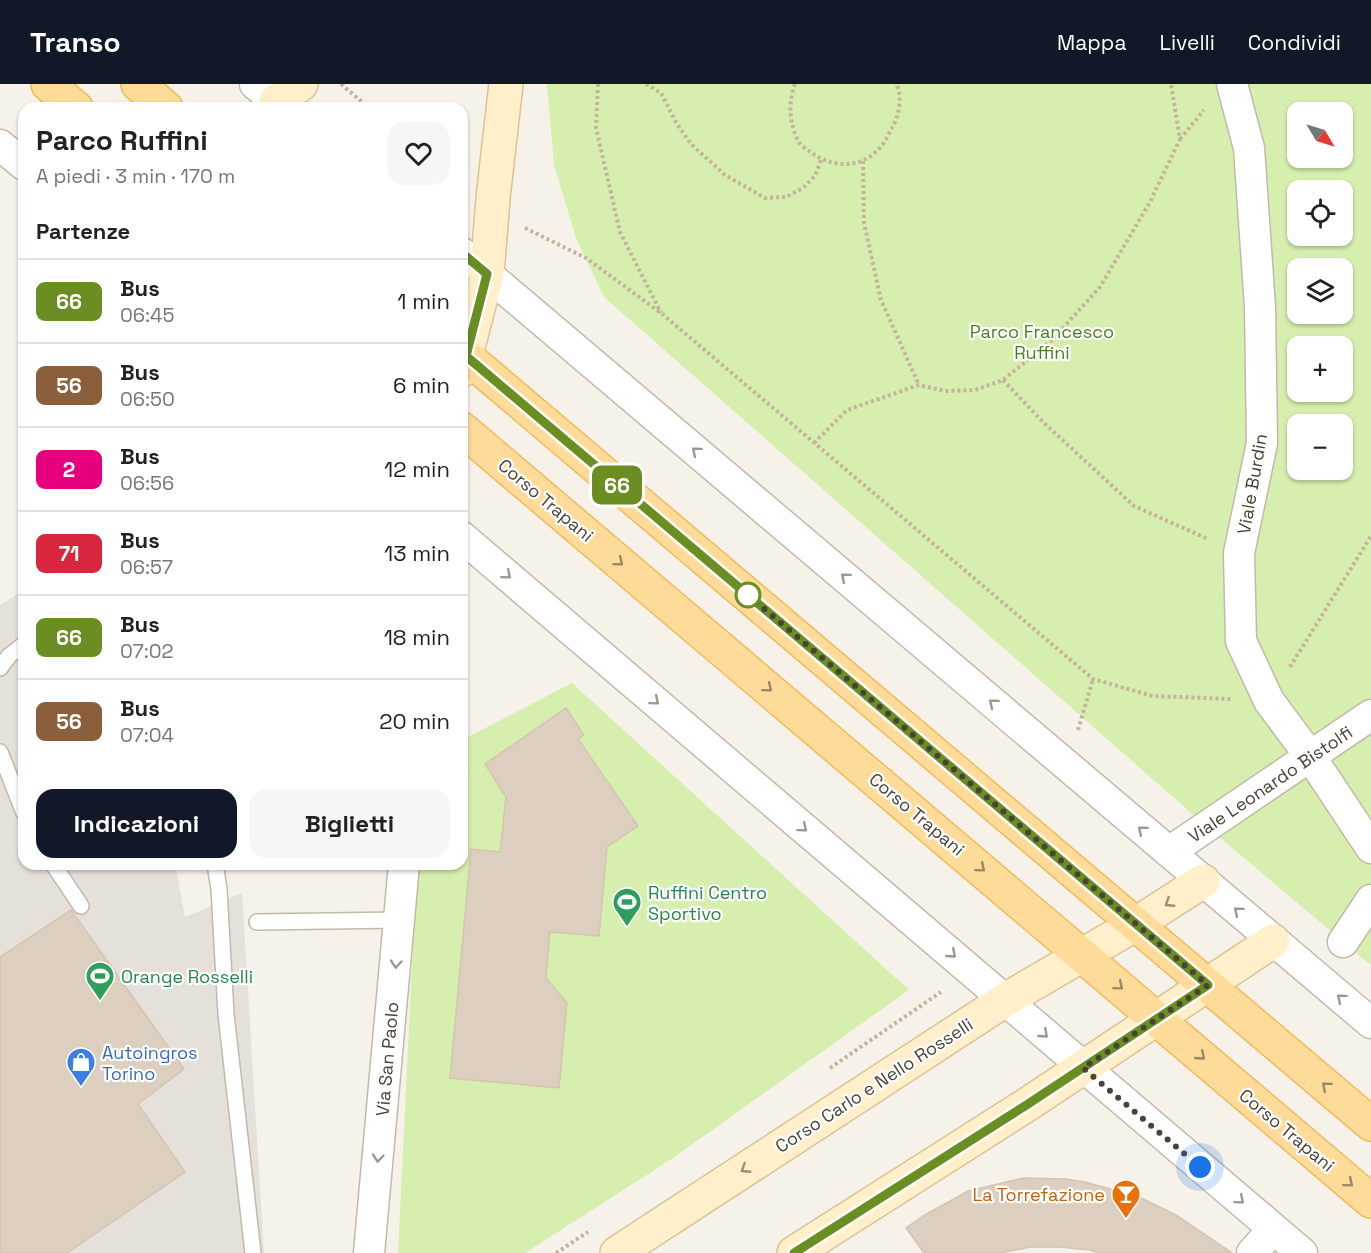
<!DOCTYPE html>
<html lang="it">
<head>
<meta charset="utf-8">
<style>
  body { margin:0; font-family:"Space Grotesk",sans-serif; background:#f6f6f6; color:#222; height:100vh; display:flex; flex-direction:column; font-size:22px; white-space:nowrap }
  * { box-sizing:border-box; margin:0 }
  p { font-size:20px; color:#767676 }
  .icon { flex:none; width:33px; height:33px; fill:none; stroke:currentColor; stroke-width:2; stroke-linecap:round; stroke-linejoin:round }
  .map { position:relative; flex:1; overflow:hidden }
  .drawer { position:absolute; left:18px; top:18px; width:450px; height:768px; display:flex; flex-direction:column; background:#fff; border-radius:18px; box-shadow:0 2px 4px #0004 }
  .drawer>* { flex:none }
  .badge { padding:0 12px; border-radius:9px; font-size:21px; line-height:39px }
  .needle { width:39px; rotate:128deg }
  .tools { position:absolute; left:1287px; top:18px; display:grid; gap:12px }
  .tools a { display:grid; place-items:center; width:66px; height:66px; border-radius:12px; background:#fff; box-shadow:0 2px 4px #0004; font-size:30px }
  .you { position:absolute; width:30px; height:30px; margin:-15px; border:4px solid #fff; border-radius:50%; background:#1a73e8; box-shadow:0 0 0 9px #1a73e833 }
  .map>.badge { position:absolute; translate:-50% -50%; box-shadow:0 0 0 3px #fff }
  h2 { padding:0 18px; font-size:22px; line-height:54px }
  .round { display:grid; place-items:center; flex:none; width:63px; height:63px; border-radius:18px; background:#f6f6f6 }
  .summary { display:flex; align-items:center; justify-content:space-between; height:102px; padding:0 18px }
  h1 { font-size:28px; font-weight:700; line-height:45px }
  .action { display:flex; gap:12px; margin-top:auto; padding:12px 18px }
  .action a { flex:1; height:69px; border-radius:18px; background:#111827; color:#fff; font-size:24px; font-weight:700; line-height:69px; text-align:center }
  .action a+a { background:#f6f6f6; color:#222 }
  ul { padding:0; list-style:none }
  li { display:flex; align-items:center; gap:18px; height:84px; padding:0 18px; border-top:2px solid #e0e0e0 }
  li div { flex:1 }
  li b { display:block; font-size:22px }
  li em { font-style:normal }
  li .badge { min-width:66px; font-weight:700; text-align:center }
  header { display:flex; align-items:center; gap:36px; box-sizing:border-box; height:84px; padding:0 30px; background:#111827; color:#fff }
  header strong { font-size:28px }
  nav { display:flex; gap:33px; margin-inline-start:auto; font-size:21px }
  .map>svg:first-child { display:block }
  .industrial { fill:#e6e0da }
  .green { fill:#d6efae; fill-rule:evenodd }
  .building { fill:#dccfc0; stroke:#d5c4af; stroke-width:1.5 }
  .lines { fill:none; stroke-linecap:round; stroke-linejoin:round }
  .lane-casing { stroke:#c3b9aa; stroke-width:18 }
  .street-casing { stroke:#c3b9aa; stroke-width:33 }
  .secondary-casing { stroke:#dbc494; stroke-width:36 }
  .primary-casing { stroke:#f1bb5c; stroke-width:36 }
  .path { stroke:#c6b49a; stroke-width:4; stroke-dasharray:3 3; stroke-linecap:butt }
  .lane { stroke:#fff; stroke-width:15 }
  .street { stroke:#fff; stroke-width:30 }
  .secondary { stroke:#ffefca; stroke-width:33 }
  .primary { stroke:#ffdb99; stroke-width:33 }
  .oneway { stroke:#9c9790 }
  .oneway2 { stroke:#9c8763 }
  .oneway3 { stroke:#9c9079 }
  .line-casing { stroke:#fff; stroke-width:14 }
  .line { stroke:#6b8e23; stroke-width:9 }
  .walk { stroke:#4b4236; stroke-width:6; stroke-dasharray:0 10.8 }
  .stop-dot { fill:#fff; stroke:#6b8e23; stroke-width:3 }
  .labels { text-anchor:middle; dominant-baseline:central; stroke-width:4.5; stroke-linejoin:round; paint-order:stroke }
  .park-label { font-size:18px; fill:#4a7f20; stroke:#fff }
  .street-label { font-size:18px; fill:#4b4236; stroke:#fff }
  .leisure-label { font-size:18px; fill:#27864d; stroke:#fff; text-anchor:start }
  .shop-label { font-size:18px; fill:#366cbe; stroke:#fff; text-anchor:start }
  .food-label { font-size:18px; fill:#c56008; stroke:#fff; text-anchor:end }
</style>
</head>
<body>
<header>
<strong>Transo</strong>
<nav><a>Mappa</a><a>Livelli</a><a>Condividi</a></nav>
</header>
<div class="map">
<svg width="1371" height="1169" viewBox="0 0 1371 1169">
  <rect width="100%" height="100%" fill="#f6f1e9"/>
  <path class="industrial" d="M 24,506 L 24,780 L 175,780 L 185,833 L 242,809 L 264,1169 L 0,1169 L 0,521 Z"/>
  <path class="green" d="M 547,0 L 1371,0 L 1371,881 L 1206,742 L 604,213 L 576,154 L 554,81 ZM 1298,28 L 1342,28 L 1342,74 L 1298,74 ZM 1298,106 L 1342,106 L 1342,152 L 1298,152 ZM 1298,184 L 1342,184 L 1342,230 L 1298,230 ZM 1298,262 L 1342,262 L 1342,308 L 1298,308 ZM 1298,340 L 1342,340 L 1342,386 L 1298,386 Z
    M 572,599 L 909,906 L 670,1076 L 525,1169 L 398,1169 L 417,780 L 462,780 L 462,656 Z"/>
  <path class="building" d="M 566,624 L 584,651 L 578,655 L 638,742 L 607,763 L 599,852 L 550,848 L 546,894 L 567,919 L 559,1004 L 450,994 L 471,765 L 500,768 L 506,713 L 485,680 Z
    M 71,826 L 184,985 L 138,1020 L 185,1088 L 67,1169 L 0,1169 L 0,873 Z
    M 1024,1094 L 1065,1095 L 1085,1098 L 1139,1113 L 1176,1131 L 1232,1169 L 1099,1169 L 1090,1166 L 1060,1163 L 1030,1163 L 1001,1169 L 924,1169 L 906,1144 L 925,1131 L 968,1107 Z"/>
  <g class="lines">
    <g class="lane-casing">
      <path id="lane" d="M 0,584 L 9,572 L 24,560
        M 0,668 L 24,729
        M 53,780 L 81,822
        M 215,780 L 219,805 L 226,930 L 253,1169
        M 257,838 L 401,836"/>
    </g>
    <g class="street-casing">
      <path id="street" d="M 255,0 L 284,24
        M 1232,0 L 1249,64 L 1260,223 L 1262,359 L 1239,469 L 1241,557 L 1269,617 L 1310,672 L 1371,764
        M 0,61 L 24,81
        M 462,169 L 1371,939
        M 462,453 L 1302,1169
        M 1169,768 L 1371,631
        M 1343,858 L 1371,816
        M 369,1169 L 404,780
        M 1252,1169 L 1273,1145"/>
    </g>
    <g class="secondary-casing">
      <path id="secondary" d="M 276,17 L 301,0
        M 462,286 L 487,190 L 493,114 L 506,0
        M 617,1169 L 1005,916 L 1136,840 L 1203,797
        M 794,1169 L 1028,1020 L 1273,857"/>
    </g>
    <g class="primary-casing">
      <path id="primary" d="M 48,0 L 76,24
        M 138,0 L 166,24
        M 462,269 L 1371,1040
        M 462,345 L 1371,1117"/>
    </g>
    <path class="path" d="M 341,0 L 369,24
      M 598,0 L 596,44 L 620,148 L 661,229
      M 646,0 L 661,9 L 677,40 L 691,60 L 725,91 L 765,114 L 786,113 L 803,104 L 815,92 L 821,76
      M 795,0 C 788,18 789,41 799,58 C 801,62 806,65 809,67 C 833,85 863,86 883,60 C 886,56 889,49 892,44 C 899,32 903,13 896,0
      M 1180,55 L 1204,26
      M 863,77 L 864,139 L 881,216 L 919,301
      M 525,144 L 586,174 L 661,229 L 1093,595 L 1153,612 L 1232,615
      M 1003,296 L 1043,338 L 1134,422 L 1208,455
      M 814,359 L 847,326 L 919,301 L 945,307 L 975,306 L 1003,296 L 1051,257 L 1100,203 L 1150,118 L 1180,55 L 1171,0
      M 1290,583 L 1371,452
      M 1078,646 L 1093,595
      M 830,984 L 941,908
      M 556,1169 L 588,1148"/>
    <use href="#lane" class="lane"/>
    <use href="#street" class="street"/>
    <use href="#secondary" class="secondary"/>
    <use href="#primary" class="primary"/>
  </g>
  <defs><path id="oneway-chevron" d="M-2-3.5L2.5 0L-2 3.5" fill="none" stroke-width="1.6" stroke-linecap="round" stroke-linejoin="round" transform="scale(1.5)"/></defs>
  <g class="oneway">
    <use href="#oneway-chevron" transform="translate(696 367) rotate(-140)"/>
    <use href="#oneway-chevron" transform="translate(507 491) rotate(40)"/>
    <use href="#oneway-chevron" transform="translate(845 493) rotate(-140)"/>
    <use href="#oneway-chevron" transform="translate(655 617) rotate(40)"/>
    <use href="#oneway-chevron" transform="translate(993 619) rotate(-140)"/>
    <use href="#oneway-chevron" transform="translate(803 744) rotate(40)"/>
    <use href="#oneway-chevron" transform="translate(1142 746) rotate(-140)"/>
    <use href="#oneway-chevron" transform="translate(1238 827) rotate(-140)"/>
    <use href="#oneway-chevron" transform="translate(952 870) rotate(41)"/>
    <use href="#oneway-chevron" transform="translate(396 880) rotate(95)"/>
    <use href="#oneway-chevron" transform="translate(1341 914) rotate(-140)"/>
    <use href="#oneway-chevron" transform="translate(1044 950) rotate(41)"/>
    <use href="#oneway-chevron" transform="translate(378 1074) rotate(95)"/>
    <use href="#oneway-chevron" transform="translate(1240 1116) rotate(40)"/>
  </g>
  <g class="oneway2">
    <use href="#oneway-chevron" transform="translate(619 478) rotate(40)"/>
    <use href="#oneway-chevron" transform="translate(768 604) rotate(40)"/>
    <use href="#oneway-chevron" transform="translate(981 784) rotate(40)"/>
    <use href="#oneway-chevron" transform="translate(1119 902) rotate(40)"/>
    <use href="#oneway-chevron" transform="translate(1201 972) rotate(41)"/>
    <use href="#oneway-chevron" transform="translate(1326 1002) rotate(-140)"/>
    <use href="#oneway-chevron" transform="translate(1349 1099) rotate(40)"/>
  </g>
  <g class="oneway3">
    <use href="#oneway-chevron" transform="translate(1169 819) rotate(147)"/>
    <use href="#oneway-chevron" transform="translate(745 1085) rotate(147)"/>
  </g>
  <g class="lines">
    <g class="line-casing">
      <path id="line" d="M 462,169 L 487,190 L 466,272 L 1208,901 L 1028,1020 L 794,1169"/>
    </g>
    <use href="#line" class="line"/>
    <path class="walk" d="M 748,511 L 1208,901 L 1083,984 L 1200,1083"/>
  </g>
  <defs>
    <g id="stadium-pin" transform="scale(1.5)"><path d="M0 17L-7.5 6A9.5 9.5 0 1 1 7.5 6Z" fill="#2e9e5b" stroke="#fff"/><path d="M0-5a6.5 5 0 1 0 0 10a6.5 5 0 1 0 0-10ZM-3.5-1.8h7v3.6h-7Z" fill="#fff"/></g>
    <g id="shop-pin" transform="scale(1.5)"><path d="M0 17L-7.5 6A9.5 9.5 0 1 1 7.5 6Z" fill="#3f7fe0" stroke="#fff"/><path d="M-5-2.5h2.3a2.7 3.5 0 0 1 5.4 0H5L5.5 6h-11ZM-1.5-2.5h3a1.5 2.3 0 0 0-3 0Z" fill="#fff"/></g>
    <g id="bar-pin" transform="scale(1.5)"><path d="M0 17L-7.5 6A9.5 9.5 0 1 1 7.5 6Z" fill="#e8710a" stroke="#fff"/><path d="M-6-5H6L.8 .8V4.5H3.5V6h-7V4.5H-.8V.8Z" fill="#fff"/></g>
  </defs>
  <g fill-rule="evenodd">
    <use href="#stadium-pin" x="627" y="818"/>
    <use href="#stadium-pin" x="100" y="892"/>
    <use href="#shop-pin" x="81" y="978"/>
    <use href="#bar-pin" x="1126" y="1110"/>
  </g>
  <circle class="stop-dot" cx="748" cy="511" r="12"/>
  <g class="labels">
    <g class="park-label">
      <text x="1042" y="247">Parco Francesco<tspan x="1042" dy="21">Ruffini</tspan></text>
    </g>
    <g class="street-label">
      <text transform="translate(1252 400) rotate(-80)">Viale Burdin</text>
      <text transform="translate(546 416) rotate(40)">Corso Trapani</text>
      <text transform="translate(1270 700) rotate(-34)">Viale Leonardo Bistolfi</text>
      <text transform="translate(917 730) rotate(40)">Corso Trapani</text>
      <text transform="translate(387 975) rotate(-85)">Via San Paolo</text>
      <text transform="translate(874 1001) rotate(-33)">Corso Carlo e Nello Rosselli</text>
      <text transform="translate(1287 1046) rotate(40)">Corso Trapani</text>
    </g>
    <g class="leisure-label">
      <text x="648" y="808">Ruffini Centro<tspan x="648" dy="21">Sportivo</tspan></text>
      <text x="121" y="892">Orange Rosselli</text>
    </g>
    <g class="shop-label">
      <text x="102" y="968">Autoingros<tspan x="102" dy="21">Torino</tspan></text>
    </g>
    <g class="food-label">
      <text x="1105" y="1110">La Torrefazione</text>
    </g>
  </g>
</svg>
<div class="tools">
<a><svg class="needle" viewBox="-14 -14 28 28"><path d="M0-13l5 13h-10z" fill="#e53935"/><path d="M0 13l5-13h-10z" fill="#767676"/></svg></a>
<a><svg class="icon" aria-label="locate" viewBox="0 0 24 24"><circle cx="12" cy="12" r="6"/><path d="M12 2v4M12 18v4M2 12h4M18 12h4"/></svg></a>
<a><svg class="icon" aria-label="layers" viewBox="0 0 24 24"><path d="M12 4l9 5-9 5-9-5zM3 14l9 5 9-5"/></svg></a>
<a>+</a>
<a>−</a>
</div>
<div class="you" style="left:1200px;top:1083px"></div>
<b class="badge" style="left:617px;top:401px;background:#6b8e23;color:#fff">66</b>
<section class="drawer">
<div class="summary"><div><h1>Parco Ruffini</h1><p>A piedi · 3 min · 170 m</p></div><a class="round"><svg class="icon" aria-label="heart" viewBox="0 0 24 24"><path d="M12 20l-8-8c-3-5 5-10 8-4 3-6 11-1 8 4z"/></svg></a></div>
<h2>Partenze</h2>
<ul>
<li><span class="badge" style="background:#6b8e23;color:#fff">66</span><div><b>Bus</b><p>06:45</p></div><em>1 min</em></li>
<li><span class="badge" style="background:#8b5e3c;color:#fff">56</span><div><b>Bus</b><p>06:50</p></div><em>6 min</em></li>
<li><span class="badge" style="background:#e6007e;color:#fff">2</span><div><b>Bus</b><p>06:56</p></div><em>12 min</em></li>
<li><span class="badge" style="background:#d7263d;color:#fff">71</span><div><b>Bus</b><p>06:57</p></div><em>13 min</em></li>
<li><span class="badge" style="background:#6b8e23;color:#fff">66</span><div><b>Bus</b><p>07:02</p></div><em>18 min</em></li>
<li><span class="badge" style="background:#8b5e3c;color:#fff">56</span><div><b>Bus</b><p>07:04</p></div><em>20 min</em></li>
</ul>
<div class="action"><a>Indicazioni</a><a>Biglietti</a></div>
</section>
</div>
</body>
</html>
